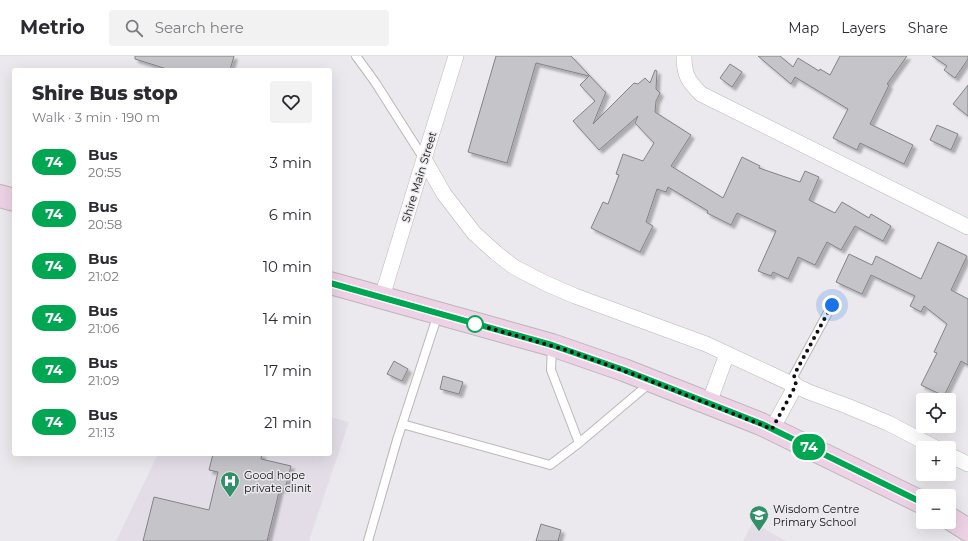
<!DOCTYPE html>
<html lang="en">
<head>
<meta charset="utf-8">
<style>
  body { margin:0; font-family:Montserrat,sans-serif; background:#f2f2f3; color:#2b2b33; height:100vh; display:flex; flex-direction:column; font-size:15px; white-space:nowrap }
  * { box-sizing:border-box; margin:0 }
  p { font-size:13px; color:#7c7c81 }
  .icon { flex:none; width:22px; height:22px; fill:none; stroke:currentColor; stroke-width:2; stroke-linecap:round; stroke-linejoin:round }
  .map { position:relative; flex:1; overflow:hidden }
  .sheet { position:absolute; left:12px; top:12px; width:320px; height:388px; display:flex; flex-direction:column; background:#fff; border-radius:4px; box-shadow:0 4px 16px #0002 }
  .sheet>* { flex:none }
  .badge { padding:0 8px; border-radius:13px; font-size:14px; line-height:26px }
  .controls { position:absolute; left:916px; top:337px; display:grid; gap:8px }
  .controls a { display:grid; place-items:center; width:40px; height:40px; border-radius:4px; background:#fff; box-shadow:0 4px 16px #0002; font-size:20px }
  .you { position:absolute; width:20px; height:20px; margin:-10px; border:3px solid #fff; border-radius:50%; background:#1a73e8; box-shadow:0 0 0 6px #1a73e833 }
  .map>.badge { position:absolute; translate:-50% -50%; box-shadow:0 0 0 2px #fff }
  .round { display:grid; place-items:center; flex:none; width:42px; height:42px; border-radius:4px; background:#f2f2f3 }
  .overview { display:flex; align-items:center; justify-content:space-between; height:68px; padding:0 20px }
  h1 { font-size:19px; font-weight:800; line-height:30px }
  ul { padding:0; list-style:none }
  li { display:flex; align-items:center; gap:12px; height:52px; padding:0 20px }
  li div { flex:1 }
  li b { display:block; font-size:15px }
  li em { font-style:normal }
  li .badge { min-width:44px; font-weight:700; text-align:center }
  header { display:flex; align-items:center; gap:24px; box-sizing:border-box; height:56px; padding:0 20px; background:#fff; border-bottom:1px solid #e1e1e2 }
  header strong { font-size:19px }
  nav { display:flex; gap:22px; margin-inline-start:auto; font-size:14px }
  .search { width:280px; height:36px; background:#f2f2f3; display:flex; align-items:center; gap:10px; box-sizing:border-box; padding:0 14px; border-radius:4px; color:#7c7c81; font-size:15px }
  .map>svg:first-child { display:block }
  .built { fill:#e3dde8 }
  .building { fill:#c5c5c9; stroke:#838387; filter:url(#shadow) }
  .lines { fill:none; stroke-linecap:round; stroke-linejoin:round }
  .service-casing { stroke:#b9b7bb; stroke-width:10 }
  .minor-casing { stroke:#b9b7bb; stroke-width:16 }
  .secondary-casing { stroke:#b9b7bb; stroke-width:24 }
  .service { stroke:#fff; stroke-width:8 }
  .minor { stroke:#fff; stroke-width:15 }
  .secondary { stroke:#edd1e4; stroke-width:22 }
  .line-casing { stroke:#fff; stroke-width:9 }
  .line { stroke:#00a651; stroke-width:6 }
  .walk { stroke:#111011; stroke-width:4; stroke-dasharray:0 7.2 }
  .stop-dot { fill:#fff; stroke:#00a651; stroke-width:2 }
  .labels { text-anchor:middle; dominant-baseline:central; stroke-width:3; stroke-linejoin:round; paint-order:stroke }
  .street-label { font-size:11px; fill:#111011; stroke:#ebe9ed }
  .poi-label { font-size:11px; fill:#111011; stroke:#ebe9ed; text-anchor:start }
</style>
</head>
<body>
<header>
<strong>Metrio</strong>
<div class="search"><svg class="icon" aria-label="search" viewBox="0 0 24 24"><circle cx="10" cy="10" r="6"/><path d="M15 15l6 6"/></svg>Search here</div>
<nav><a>Map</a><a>Layers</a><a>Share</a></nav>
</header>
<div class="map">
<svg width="968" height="485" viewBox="0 0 968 485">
  <defs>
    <filter id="shadow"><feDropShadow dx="3.5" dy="3.5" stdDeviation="1" flood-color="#0004"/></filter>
  </defs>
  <rect width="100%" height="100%" fill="#ebe9ed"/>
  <path class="built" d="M 330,361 L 349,366 L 309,485 L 116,485 L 158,398 L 330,398 Z
    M 753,466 L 786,485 L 743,485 Z"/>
  <path class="building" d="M 135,0 L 234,0 L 230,14 L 170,14 L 135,3 Z
    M 496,0 L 571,0 L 605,36 L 606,36 L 593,68 L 634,27 L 638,28 L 645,22 L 650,27 L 655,14 L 657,15 L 656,33 L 660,37 L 656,45 L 655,56 L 691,79 L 671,110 L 723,142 L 742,101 L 760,110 L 759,112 L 800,126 L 805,115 L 819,121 L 809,144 L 835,157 L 842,146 L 869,162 L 871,158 L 891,170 L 883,185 L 855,170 L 841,194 L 827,186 L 815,209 L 798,201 L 788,223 L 773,216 L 771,220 L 758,215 L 776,175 L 737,157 L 731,169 L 707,157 L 708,155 L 668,131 L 666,136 L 657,133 L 646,166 L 653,170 L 640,196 L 591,172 L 603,146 L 608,148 L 619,119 L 616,118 L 623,98 L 643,105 L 654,87 L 635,67 L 638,60 L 599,94 L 573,65 L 595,45 L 580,29 L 589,20 L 536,7 L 507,107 L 468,96 Z
    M 758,0 L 780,0 L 793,11 L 798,2 L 819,15 L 820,13 L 830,19 L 840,0 L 907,0 L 887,28 L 889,29 L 870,68 L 913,89 L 904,108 L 860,87 L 857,94 L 833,82 L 848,53 L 795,21 L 791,28 Z
    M 932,0 L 968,0 L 968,3 L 955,22 L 944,14 L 947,10 Z
    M 730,8 L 742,16 L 732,31 L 720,22 Z
    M 968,29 L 968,60 L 953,48 Z
    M 937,69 L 958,78 L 951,94 L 930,84 Z
    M 938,186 L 967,200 L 951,234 L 968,243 L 968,309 L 961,305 L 944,340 L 921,329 L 937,297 L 934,296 L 947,268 L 924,250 L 921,256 L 910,250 L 915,240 L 871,219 L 862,238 L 836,226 L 849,198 L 872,209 L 876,200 L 921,223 Z
    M 394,305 L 408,313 L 402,325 L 387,318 Z
    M 443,320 L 463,326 L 459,338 L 440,333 Z
    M 213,398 L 262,398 L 261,403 L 291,410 L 285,433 L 280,432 L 267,485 L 143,485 L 154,441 L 209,454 L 218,416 L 209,414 Z
    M 541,468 L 561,474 L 558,485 L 536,485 Z"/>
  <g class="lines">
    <g class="service-casing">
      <path id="service" d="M 356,0 L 375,26 L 424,103
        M 552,289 L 551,314 L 579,387
        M 796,329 L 794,319 L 832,249
        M 402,368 L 550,409 L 579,387 L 650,327
        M 368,485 L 397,384 L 438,258"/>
    </g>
    <g class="minor-casing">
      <path id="minor" d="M 684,0 C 684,19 688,25 701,38 L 968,171
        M 424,103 L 444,138 L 474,177 L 496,197 L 514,211 L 545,227 L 575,240 L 706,288 L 809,336 L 847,350 L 888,367 L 936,392
        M 382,241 L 424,103 L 456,0
        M 709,347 L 727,298
        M 772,373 L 796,329
        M 949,399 L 968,408"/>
    </g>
    <g class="secondary-casing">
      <path id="secondary" d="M 0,140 L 14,144
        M 330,227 L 552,289 L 624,314 L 761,368 L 923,447
        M 949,462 L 968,474"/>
    </g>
    <use href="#service" class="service"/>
    <use href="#minor" class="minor"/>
    <use href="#secondary" class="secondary"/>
  </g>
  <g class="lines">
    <g class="line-casing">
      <path id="line" d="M 330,227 L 552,289 L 624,314 L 762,368 L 923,447"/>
    </g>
    <use href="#line" class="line"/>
    <path class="walk" d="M 475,268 L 566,294 L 638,320 L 772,373 L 796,329 L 794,319 L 832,249"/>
  </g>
  <defs>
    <g id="hospital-pin" transform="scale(1)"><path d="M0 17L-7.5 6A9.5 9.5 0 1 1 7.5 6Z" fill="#309068" stroke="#ebe9ed"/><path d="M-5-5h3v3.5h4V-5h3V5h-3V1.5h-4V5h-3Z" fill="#fff"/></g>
    <g id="school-pin" transform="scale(1)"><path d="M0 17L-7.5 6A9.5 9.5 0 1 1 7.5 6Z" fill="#309068" stroke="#ebe9ed"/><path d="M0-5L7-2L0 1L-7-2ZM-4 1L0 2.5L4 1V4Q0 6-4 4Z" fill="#fff"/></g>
  </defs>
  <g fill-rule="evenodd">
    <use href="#hospital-pin" x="230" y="425"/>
    <use href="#school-pin" x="759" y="459"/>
  </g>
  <circle class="stop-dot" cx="475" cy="268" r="8"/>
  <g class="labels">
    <g class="street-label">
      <text transform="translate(419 121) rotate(-73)">Shire Main Street</text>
    </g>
    <g class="poi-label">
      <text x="244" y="419">Good hope<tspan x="244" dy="13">private clinit</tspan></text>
      <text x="773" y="453">Wisdom Centre<tspan x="773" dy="13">Primary School</tspan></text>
    </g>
  </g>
</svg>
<div class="controls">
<a><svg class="icon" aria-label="locate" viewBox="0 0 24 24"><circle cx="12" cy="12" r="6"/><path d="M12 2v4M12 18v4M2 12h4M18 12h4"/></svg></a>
<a>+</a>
<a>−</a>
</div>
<div class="you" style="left:832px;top:249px"></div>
<b class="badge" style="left:809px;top:391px;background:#00a651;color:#fff">74</b>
<section class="sheet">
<div class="overview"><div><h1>Shire Bus stop</h1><p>Walk · 3 min · 190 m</p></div><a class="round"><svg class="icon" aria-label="heart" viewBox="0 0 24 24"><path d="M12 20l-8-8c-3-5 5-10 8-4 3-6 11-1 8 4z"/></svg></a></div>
<ul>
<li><span class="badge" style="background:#00a651;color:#fff">74</span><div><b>Bus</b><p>20:55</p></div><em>3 min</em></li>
<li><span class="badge" style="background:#00a651;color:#fff">74</span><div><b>Bus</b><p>20:58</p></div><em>6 min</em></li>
<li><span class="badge" style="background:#00a651;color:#fff">74</span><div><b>Bus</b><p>21:02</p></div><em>10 min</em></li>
<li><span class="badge" style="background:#00a651;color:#fff">74</span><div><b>Bus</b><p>21:06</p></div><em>14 min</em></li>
<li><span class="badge" style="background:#00a651;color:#fff">74</span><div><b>Bus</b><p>21:09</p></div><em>17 min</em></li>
<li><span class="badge" style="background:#00a651;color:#fff">74</span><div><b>Bus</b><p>21:13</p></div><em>21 min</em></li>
</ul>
</section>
</div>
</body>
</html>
